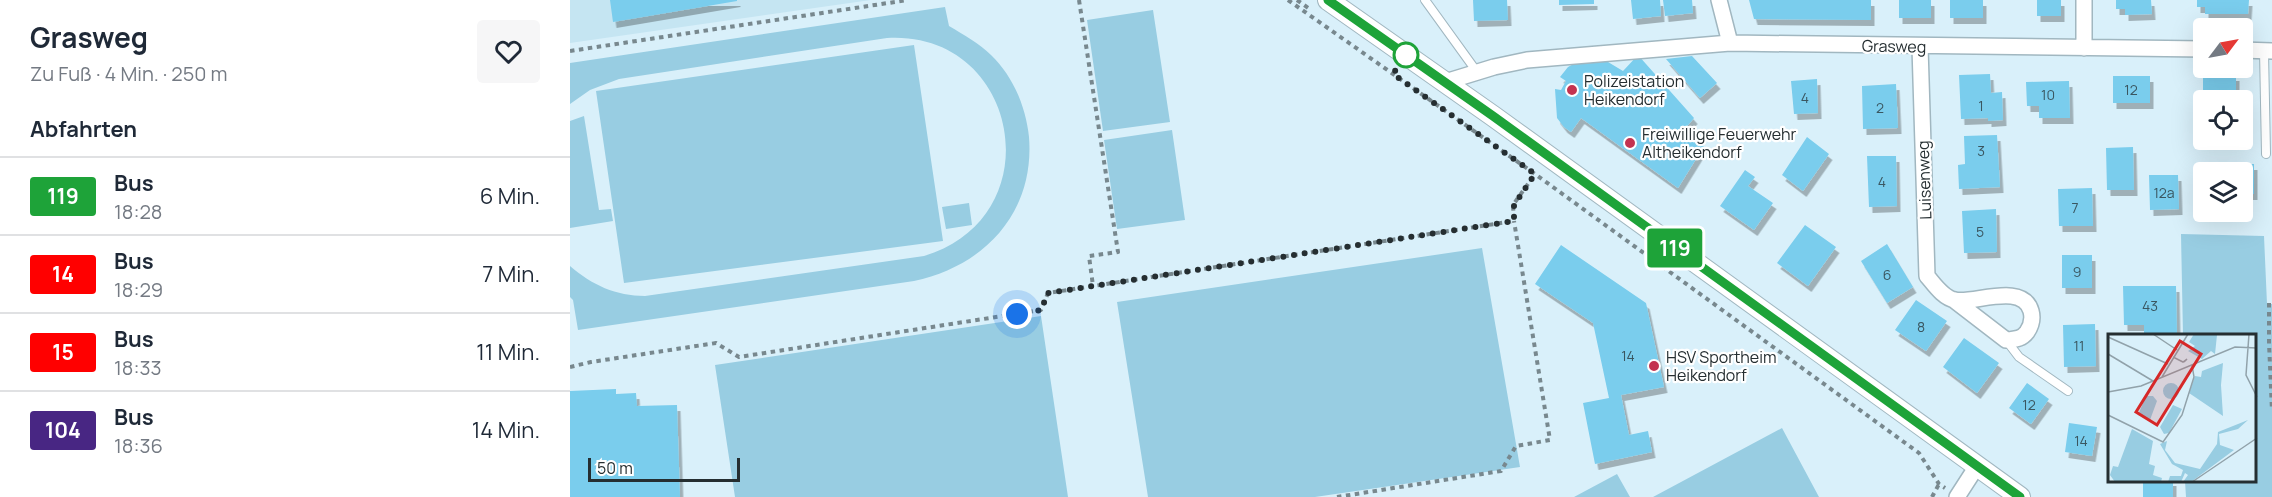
<!DOCTYPE html>
<html lang="de">
<head>
<meta charset="utf-8">
<style>
  body { margin:0; font-family:Manrope,sans-serif; background:#f6f6f7; color:#1f2937; height:100vh; display:flex; flex-direction:column; font-size:22px; white-space:nowrap }
  * { box-sizing:border-box; margin:0 }
  p { font-size:20px; color:#747a83 }
  .icon { flex:none; width:33px; height:33px; fill:none; stroke:currentColor; stroke-width:2; stroke-linecap:round; stroke-linejoin:round }
  .map { position:relative; flex:1; overflow:hidden }
  .side { display:flex; flex-direction:column; background:#fff; width:570px }
  .side>* { flex:none }
  .badge { padding:0 12px; border-radius:4px; font-size:21px; line-height:39px }
  .needle { width:39px; rotate:58deg }
  .buttons { position:absolute; left:1623px; top:18px; display:grid; gap:12px }
  .buttons a { display:grid; place-items:center; width:60px; height:60px; border-radius:6px; background:#fff; box-shadow:0 6px 24px #0002; font-size:30px }
  .scale { position:absolute; left:18px; bottom:15px; width:152px; box-sizing:border-box; padding-left:6px; border:3px solid #252e31; border-top:0; font-size:16px; line-height:21px; white-space:nowrap; color:#252e31; -webkit-text-stroke:4px #fff; paint-order:stroke }
  .you { position:absolute; width:30px; height:30px; margin:-15px; border:4px solid #fff; border-radius:50%; background:#1a73e8; box-shadow:0 0 0 9px #1a73e833 }
  .map>.badge { position:absolute; translate:-50% -50%; box-shadow:0 0 0 3px #fff }
  h2 { padding:0 30px; font-size:22px; line-height:54px }
  .round { display:grid; place-items:center; flex:none; width:63px; height:63px; border-radius:6px; background:#f6f6f7 }
  .overview { display:flex; align-items:center; justify-content:space-between; height:102px; padding:0 30px }
  h1 { font-size:28px; font-weight:700; line-height:45px }
  ul { padding:0; list-style:none }
  li { display:flex; align-items:center; gap:18px; height:78px; padding:0 30px; border-top:2px solid #e0e1e3 }
  li div { flex:1 }
  li b { display:block; font-size:22px }
  li em { font-style:normal }
  li .badge { min-width:66px; font-weight:700; text-align:center }
  main { display:flex; flex:1; min-height:0 }
  .map>svg:first-child { display:block }
  .built { fill:#c5e5f2 }
  .green { fill:#98cde2 }
  .building { fill:#7acded; filter:url(#shadow) }
  .lines { fill:none; stroke-linecap:round; stroke-linejoin:round }
  .service-casing { stroke:#a1b7c0; stroke-width:10 }
  .minor-casing { stroke:#a1b7c0; stroke-width:18 }
  .tertiary-casing { stroke:#a1b7c0; stroke-width:22 }
  .path { stroke:#78888e; stroke-width:4; stroke-dasharray:4.5 4.5; stroke-linecap:butt }
  .service { stroke:#fff; stroke-width:8 }
  .minor { stroke:#fff; stroke-width:15 }
  .tertiary { stroke:#fff; stroke-width:20 }
  .line-casing { stroke:#fff; stroke-width:14 }
  .line { stroke:#1ea339; stroke-width:9 }
  .walk { stroke:#252e31; stroke-width:6; stroke-dasharray:0 10.8 }
  .stop-dot { fill:#fff; stroke:#1ea339; stroke-width:3 }
  .poi-dot { fill:#c33350; stroke:#fff; stroke-width:2 }
  .labels { text-anchor:middle; dominant-baseline:central; stroke-width:4.5; stroke-linejoin:round; paint-order:stroke }
  .number-label { font-size:14px; fill:#3a5660 }
  .street-label { font-size:16px; fill:#252e31; stroke:#fff }
  .poi-label { font-size:16px; fill:#252e31; stroke:#fff; text-anchor:start }
  .inset-road { fill:none; stroke:#91a2aa; stroke-width:1.5 }
  .view { fill:#d62828; fill-opacity:0.15; stroke:#d62828; stroke-width:3 }
  .inset-edge { fill:none; stroke:#252e31; stroke-width:3 }
</style>
</head>
<body>
<main>
<section class="side">
<div class="overview"><div><h1>Grasweg</h1><p>Zu Fuß · 4 Min. · 250 m</p></div><a class="round"><svg class="icon" aria-label="heart" viewBox="0 0 24 24"><path d="M12 20l-8-8c-3-5 5-10 8-4 3-6 11-1 8 4z"/></svg></a></div>
<h2>Abfahrten</h2>
<ul>
<li><span class="badge" style="background:#1ea339;color:#fff">119</span><div><b>Bus</b><p>18:28</p></div><em>6 Min.</em></li>
<li><span class="badge" style="background:#f00;color:#fff">14</span><div><b>Bus</b><p>18:29</p></div><em>7 Min.</em></li>
<li><span class="badge" style="background:#f00;color:#fff">15</span><div><b>Bus</b><p>18:33</p></div><em>11 Min.</em></li>
<li><span class="badge" style="background:#482683;color:#fff">104</span><div><b>Bus</b><p>18:36</p></div><em>14 Min.</em></li>
</ul>
</section>
<div class="map">
<svg width="1702" height="497" viewBox="0 0 1702 497">
  <defs>
    <filter id="shadow"><feDropShadow dx="3.5" dy="6" stdDeviation="0" flood-color="#0004"/></filter>
  </defs>
  <rect width="100%" height="100%" fill="#d9f0fa"/>
  <path class="built" d="M 0,0 L 301,0 L 0,43 Z"/>
  <path class="green" d="M 375,7 L 379,26 C 394,35 409,43 421,55 C 443,76 456,107 459,137 C 465,212 415,266 344,281 L 8,330 L 3,300 L 0,297 L 0,266 C 22,285 46,296 75,296 L 354,256 C 484,217 450,30 317,38 L 49,79 L 20,90 L 0,104 L 0,63 Z
    M 583,10 L 600,122 L 533,131 L 517,20 Z
    M 344,45 L 373,241 L 54,283 L 26,91 Z
    M 14,116 L 29,210 L 41,209 L 43,221 L 0,228 L 0,121 Z
    M 602,130 L 615,220 L 547,229 L 534,140 Z
    M 399,203 L 402,225 L 376,229 L 372,207 Z
    M 1611,234 L 1694,236 L 1697,304 L 1702,304 L 1702,497 L 1616,497 L 1615,481 L 1686,480 L 1686,335 L 1613,335 Z
    M 912,248 L 950,467 L 745,497 L 578,497 L 547,302 Z
    M 471,316 L 498,497 L 165,497 L 145,365 Z
    M 1212,428 L 1249,497 L 1083,497 Z
    M 1047,474 L 1060,497 L 1004,497 Z"/>
  <path class="building" d="M 40,0 L 167,0 L 167,1 L 43,22 Z
    M 903,0 L 937,0 L 938,20 L 904,21 Z
    M 989,0 L 1024,0 L 1024,4 L 989,5 Z
    M 1061,0 L 1090,0 L 1091,16 L 1063,19 Z
    M 1093,0 L 1122,0 L 1123,13 L 1095,16 Z
    M 1179,0 L 1301,0 L 1301,20 L 1184,19 Z
    M 1329,0 L 1361,0 L 1361,18 L 1329,18 Z
    M 1380,0 L 1413,0 L 1413,18 L 1380,18 Z
    M 1467,0 L 1491,0 L 1491,16 L 1467,16 Z
    M 1546,0 L 1581,0 L 1582,14 L 1555,15 L 1555,9 L 1546,9 Z
    M 1627,0 L 1679,0 L 1678,14 L 1635,14 L 1635,7 L 1627,7 Z
    M 1068,55 L 1124,118 L 1113,131 L 1134,146 L 1108,188 L 1011,118 L 1001,132 L 994,127 L 987,118 L 985,89 L 991,90 L 996,81 L 990,77 L 998,67 L 1007,62 L 1033,59 L 1053,71 Z
    M 1122,56 L 1147,83 L 1130,98 L 1096,59 Z
    M 1420,74 L 1421,93 L 1432,92 L 1433,120 L 1418,121 L 1418,118 L 1391,119 L 1389,75 Z
    M 1633,75 L 1666,75 L 1666,100 L 1633,100 Z
    M 1543,76 L 1580,76 L 1580,103 L 1543,103 Z
    M 1247,79 L 1248,113 L 1224,114 L 1221,81 Z
    M 1499,81 L 1500,118 L 1469,118 L 1469,106 L 1457,106 L 1456,82 Z
    M 1326,84 L 1328,128 L 1293,129 L 1292,86 Z
    M 1427,135 L 1430,187 L 1389,189 L 1388,165 L 1395,164 L 1394,136 Z
    M 1237,137 L 1259,154 L 1233,191 L 1212,175 Z
    M 1563,147 L 1564,190 L 1537,190 L 1536,148 Z
    M 1297,156 L 1326,156 L 1327,206 L 1299,207 Z
    M 1648,164 L 1684,164 L 1684,194 L 1672,194 L 1672,172 L 1648,172 Z
    M 1175,170 L 1185,177 L 1178,186 L 1203,203 L 1184,230 L 1150,206 Z
    M 1579,175 L 1608,175 L 1609,209 L 1580,210 Z
    M 1522,188 L 1523,226 L 1489,226 L 1488,189 Z
    M 1426,209 L 1427,252 L 1394,253 L 1392,211 Z
    M 1235,225 L 1266,247 L 1238,286 L 1207,263 Z
    M 1317,244 L 1343,287 L 1317,303 L 1291,261 Z
    M 991,245 L 1076,303 L 1094,387 L 1051,395 L 1059,435 L 1078,431 L 1082,452 L 1025,464 L 1013,403 L 1039,398 L 1023,323 L 965,284 Z
    M 1492,255 L 1522,255 L 1522,288 L 1492,288 Z
    M 1553,286 L 1606,286 L 1607,335 L 1574,335 L 1574,325 L 1554,325 Z
    M 1346,300 L 1377,321 L 1356,351 L 1325,330 Z
    M 1525,324 L 1526,366 L 1494,367 L 1493,325 Z
    M 1394,338 L 1429,363 L 1407,393 L 1373,367 Z
    M 1457,383 L 1479,399 L 1461,424 L 1439,408 Z
    M 46,389 L 46,394 L 66,393 L 67,406 L 107,405 L 110,497 L 0,497 L 0,391 Z
    M 1499,423 L 1527,427 L 1522,456 L 1495,452 Z
    M 1573,480 L 1603,480 L 1603,497 L 1573,497 Z"/>
  <g class="lines">
    <g class="service-casing">
      <path id="service" d="M 855,0 L 907,72
        M 1694,51 L 1696,154
        M 1436,340 L 1449,357 L 1498,391"/>
    </g>
    <g class="minor-casing">
      <path id="minor" d="M 1149,0 L 1160,43
        M 1350,47 L 1357,276 C 1364,284 1373,298 1385,300 C 1404,304 1453,282 1461,311 C 1463,318 1461,326 1457,332 C 1451,340 1444,339 1436,340 L 1384,300
        M 1514,48 L 1514,0
        M 1672,50 L 1702,51
        M 875,82 L 924,67 L 957,60 L 1160,43 L 1634,49
        M 1387,497 L 1407,466"/>
    </g>
    <g class="tertiary-casing">
      <path id="tertiary" d="M 758,0 L 923,116 L 1450,497"/>
    </g>
    <path class="path" d="M 509,0 L 548,252 L 519,256 L 523,286
      M 718,0 L 965,174 L 1349,453 L 1369,484 L 1375,488
      M 727,0 L 741,10
      M 0,51 L 338,0
      M 1699,303 L 1699,343 L 1702,411
      M 0,367 L 21,362 L 146,343 L 169,357 L 471,310 L 478,293 L 944,221 L 943,205 L 965,174
      M 767,497 L 931,471 L 946,446 L 980,440 L 944,221
      M 1362,497 L 1369,484"/>
    <use href="#service" class="service"/>
    <use href="#minor" class="minor"/>
    <use href="#tertiary" class="tertiary"/>
  </g>
  <g class="lines">
    <g class="line-casing">
      <path id="line" d="M 758,0 L 923,116 L 1450,497"/>
    </g>
    <use href="#line" class="line"/>
    <path class="walk" d="M 447,314 L 471,310 L 478,293 L 944,221 L 944,205 L 965,174 L 823,74 L 836,55"/>
  </g>
  <circle class="stop-dot" cx="836" cy="55" r="12"/>
  <g class="poi-dot">
    <circle cx="1002" cy="90" r="6"/>
    <circle cx="1060" cy="143" r="6"/>
    <circle cx="1084" cy="366" r="6"/>
  </g>
  <g class="labels">
    <g class="number-label">
      <text x="1561" y="89">12</text>
      <text x="1478" y="94">10</text>
      <text x="1235" y="97">4</text>
      <text x="1411" y="105">1</text>
      <text x="1310" y="107">2</text>
      <text x="1411" y="150">3</text>
      <text x="1312" y="181">4</text>
      <text x="1594" y="192">12a</text>
      <text x="1505" y="207">7</text>
      <text x="1410" y="231">5</text>
      <text x="1507" y="271">9</text>
      <text x="1317" y="274">6</text>
      <text x="1580" y="305">43</text>
      <text x="1351" y="326">8</text>
      <text x="1509" y="345">11</text>
      <text x="1058" y="355">14</text>
      <text x="1459" y="404">12</text>
      <text x="1511" y="440">14</text>
    </g>
    <g class="street-label">
      <text transform="translate(1324 46) rotate(1)">Grasweg</text>
      <text transform="translate(1354 180) rotate(-92)">Luisenweg</text>
    </g>
    <g class="poi-label">
      <text x="1014" y="81">Polizeistation<tspan x="1014" dy="18">Heikendorf</tspan></text>
      <text x="1072" y="134">Freiwillige Feuerwehr<tspan x="1072" dy="18">Altheikendorf</tspan></text>
      <text x="1096" y="357">HSV Sportheim<tspan x="1096" dy="18">Heikendorf</tspan></text>
    </g>
  </g>
  <g transform="translate(1538 334)">
    <rect width="148" height="148" fill="#d9f0fa"/>
    <path d="M 86,0 L 114,0 L 109,1 L 107,20 L 103,17 L 94,25 L 80,17 L 87,12 L 81,8 ZM 115,29 L 113,51 L 115,82 L 81,59 L 87,42 L 93,43 L 94,37 ZM55 57a8 8 0 1 1 16 0a8 8 0 1 1-16 0ZM 38,62 L 45,62 L 49,67 L 42,86 L 30,81 ZM 65,71 L 74,75 L 61,99 L 56,100 L 52,93 ZM 140,86 L 130,95 L 111,100 L 112,111 L 126,116 L 83,148 L 75,148 L 80,141 L 77,139 L 73,148 L 60,148 L 62,142 L 73,142 L 75,136 L 64,130 L 52,110 L 59,107 L 57,116 L 67,129 L 92,135 L 109,110 L 110,98 ZM 24,95 L 45,107 L 41,130 L 47,132 L 45,141 L 54,144 L 53,148 L 7,148 L 2,141 L 5,132 L 10,133 Z" fill="#98cde2"/>
    <path class="inset-road" d="M 45,0 L 69,16M 141,0 L 138,41 L 149,63M 0,3 L 60,30M 0,20 L 45,47M 65,23 L 75,28 L 79,25 L 76,28M 54,43 L 80,0M 0,58 L 33,52 L 127,13 L 149,14M 0,81 L 55,108 L 74,81 L 86,43 L 84,31M 84,148 L 149,104"/>
    <path class="view" d="M 72,7 L 93,20 L 49,91 L 28,78 Z"/>
    <rect width="148" height="148" class="inset-edge"/>
  </g>
</svg>
<div class="buttons">
<a><svg class="needle" viewBox="-14 -14 28 28"><path d="M0-13l5 13h-10z" fill="#e53935"/><path d="M0 13l5-13h-10z" fill="#747a83"/></svg></a>
<a><svg class="icon" aria-label="locate" viewBox="0 0 24 24"><circle cx="12" cy="12" r="6"/><path d="M12 2v4M12 18v4M2 12h4M18 12h4"/></svg></a>
<a><svg class="icon" aria-label="layers" viewBox="0 0 24 24"><path d="M12 4l9 5-9 5-9-5zM3 14l9 5 9-5"/></svg></a>
</div>
<div class="scale">50 m</div>
<div class="you" style="left:447px;top:314px"></div>
<b class="badge" style="left:1105px;top:248px;background:#1ea339;color:#fff">119</b>
</div>
</main>
</body>
</html>
